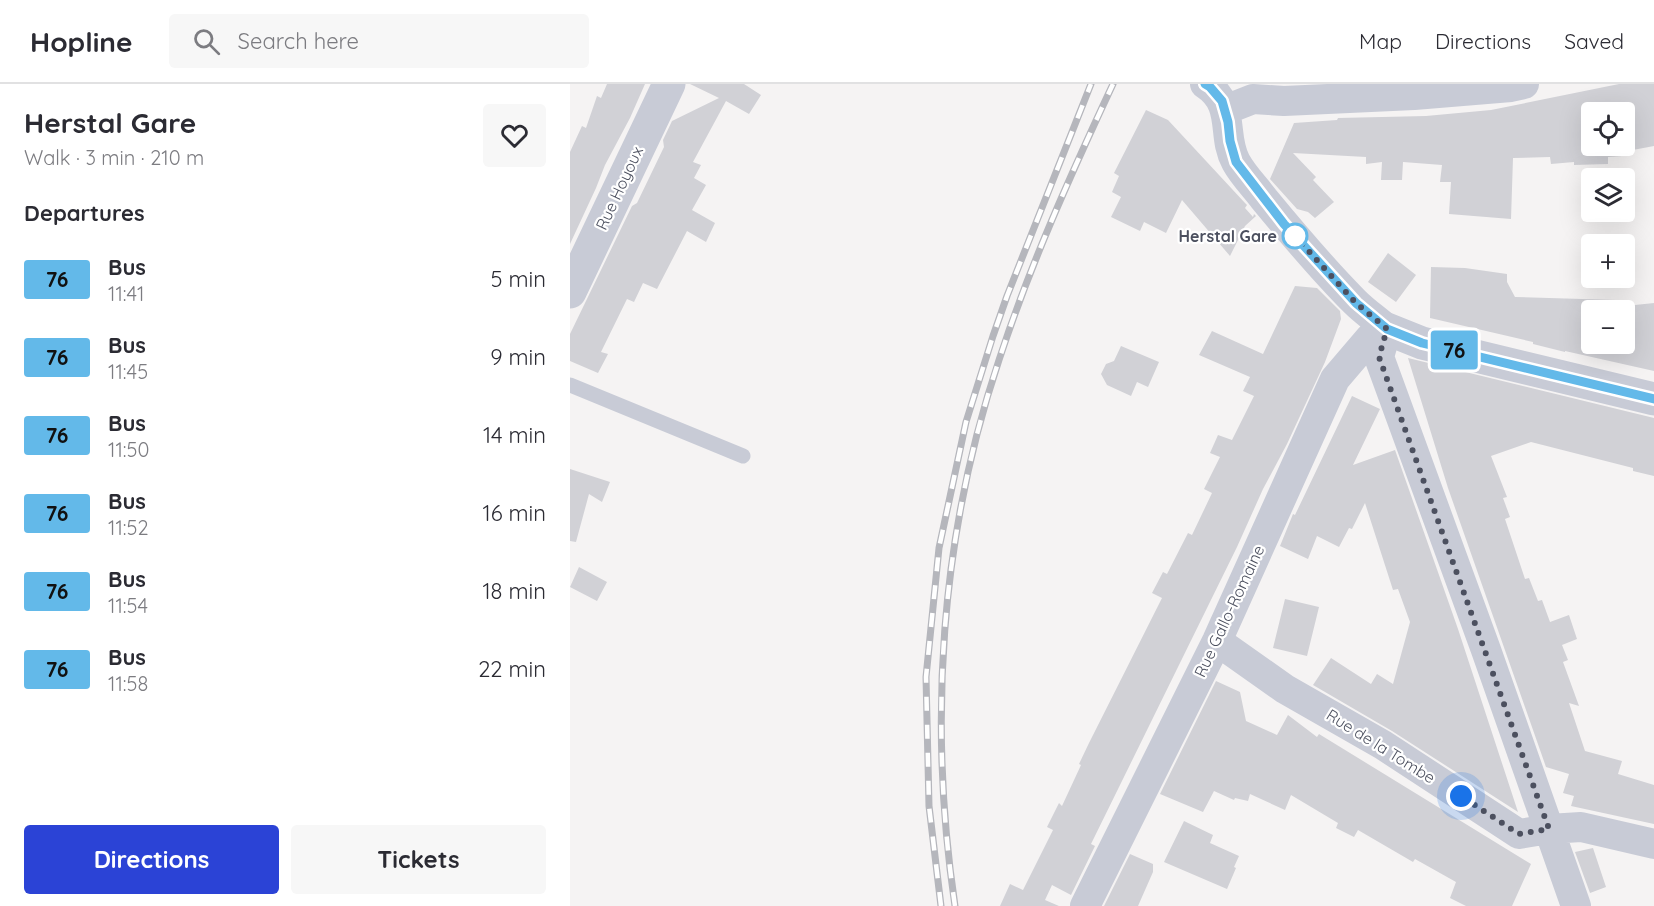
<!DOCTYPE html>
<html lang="en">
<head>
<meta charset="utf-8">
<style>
  body { margin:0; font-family:Quicksand,sans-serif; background:#f7f7f7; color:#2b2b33; height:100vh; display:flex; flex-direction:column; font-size:22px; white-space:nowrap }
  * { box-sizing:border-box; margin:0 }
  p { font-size:20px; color:#7c7c81 }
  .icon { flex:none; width:33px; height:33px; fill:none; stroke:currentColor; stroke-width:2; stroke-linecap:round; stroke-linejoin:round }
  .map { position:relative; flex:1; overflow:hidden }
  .details { display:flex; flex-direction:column; background:#fff; width:570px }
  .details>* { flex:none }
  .badge { padding:0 12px; border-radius:4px; font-size:21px; line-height:39px }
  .fabs { position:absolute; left:1011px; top:18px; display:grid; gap:12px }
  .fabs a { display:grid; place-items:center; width:54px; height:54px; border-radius:6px; background:#fff; box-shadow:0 6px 24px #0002; font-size:30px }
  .you { position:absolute; width:30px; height:30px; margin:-15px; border:4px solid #fff; border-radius:50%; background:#1a73e8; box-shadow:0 0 0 9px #1a73e833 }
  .map>.badge { position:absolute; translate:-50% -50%; box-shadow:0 0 0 3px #fff }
  h2 { padding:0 24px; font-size:22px; line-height:54px }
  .round { display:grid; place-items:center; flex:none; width:63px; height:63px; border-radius:6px; background:#f7f7f7 }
  .head { display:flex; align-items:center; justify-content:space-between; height:102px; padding:0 24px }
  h1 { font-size:28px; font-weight:700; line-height:45px }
  .primary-button { display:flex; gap:12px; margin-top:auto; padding:12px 24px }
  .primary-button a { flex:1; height:69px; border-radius:6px; background:#2b43d6; color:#fff; font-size:24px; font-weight:700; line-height:69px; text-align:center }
  .primary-button a+a { background:#f7f7f7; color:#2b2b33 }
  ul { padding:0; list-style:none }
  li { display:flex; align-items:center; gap:18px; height:78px; padding:0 24px }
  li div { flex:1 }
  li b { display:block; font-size:22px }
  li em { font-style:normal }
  li .badge { min-width:66px; font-weight:700; text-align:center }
  header { display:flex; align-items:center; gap:36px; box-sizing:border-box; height:84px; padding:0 30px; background:#fff; border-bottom:2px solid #e1e1e2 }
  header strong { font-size:28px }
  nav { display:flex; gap:33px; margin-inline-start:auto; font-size:21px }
  .search { width:420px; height:54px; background:#f7f7f7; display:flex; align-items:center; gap:15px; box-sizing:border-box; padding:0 21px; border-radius:6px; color:#7c7c81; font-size:22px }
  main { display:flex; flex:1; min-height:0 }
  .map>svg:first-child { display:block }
  .building { fill:#d1d1d6; fill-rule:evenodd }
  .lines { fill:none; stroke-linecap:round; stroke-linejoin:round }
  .service { stroke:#c8cbd6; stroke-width:15 }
  .minor { stroke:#c8cbd6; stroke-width:30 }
  .tertiary { stroke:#c8cbd6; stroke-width:33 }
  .rail-casing { stroke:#b5b6bc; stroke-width:7 }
  .rail { stroke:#fff; stroke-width:4.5; stroke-dasharray:14; stroke-linecap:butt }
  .line-casing { stroke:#fff; stroke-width:14 }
  .line { stroke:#63b9e9; stroke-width:9 }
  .walk { stroke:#4c505f; stroke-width:6; stroke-dasharray:0 10.8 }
  .stop-dot { fill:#fff; stroke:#63b9e9; stroke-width:3 }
  .labels { text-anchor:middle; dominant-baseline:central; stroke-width:4.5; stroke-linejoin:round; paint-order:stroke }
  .street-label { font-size:16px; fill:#4c505f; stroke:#fff }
  .stop-label { font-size:16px; font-weight:bold; fill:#4c505f; stroke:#fff; text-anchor:end }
</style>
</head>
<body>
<header>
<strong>Hopline</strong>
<div class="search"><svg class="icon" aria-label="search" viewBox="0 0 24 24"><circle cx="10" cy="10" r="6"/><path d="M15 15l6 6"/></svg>Search here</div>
<nav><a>Map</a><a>Directions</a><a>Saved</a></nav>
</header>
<main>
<section class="details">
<div class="head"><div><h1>Herstal Gare</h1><p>Walk · 3 min · 210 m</p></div><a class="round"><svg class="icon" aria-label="heart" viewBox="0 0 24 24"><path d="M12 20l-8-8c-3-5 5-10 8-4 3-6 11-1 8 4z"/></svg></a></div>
<h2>Departures</h2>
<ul>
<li><span class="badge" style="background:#63b9e9;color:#111">76</span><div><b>Bus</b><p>11:41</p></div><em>5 min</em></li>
<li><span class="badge" style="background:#63b9e9;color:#111">76</span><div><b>Bus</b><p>11:45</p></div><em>9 min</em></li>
<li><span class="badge" style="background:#63b9e9;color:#111">76</span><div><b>Bus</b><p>11:50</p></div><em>14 min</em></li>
<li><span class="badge" style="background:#63b9e9;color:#111">76</span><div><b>Bus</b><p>11:52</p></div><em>16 min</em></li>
<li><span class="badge" style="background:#63b9e9;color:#111">76</span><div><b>Bus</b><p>11:54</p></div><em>18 min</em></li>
<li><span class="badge" style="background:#63b9e9;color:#111">76</span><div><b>Bus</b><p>11:58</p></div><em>22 min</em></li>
</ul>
<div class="primary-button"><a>Directions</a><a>Tickets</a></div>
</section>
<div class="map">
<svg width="1084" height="822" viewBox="0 0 1084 822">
  <rect width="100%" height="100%" fill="#f5f3f3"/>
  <path class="building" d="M 37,0 L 75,0 L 60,34 L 35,81 L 26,104 L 0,160 L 0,68 L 12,42 L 16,44 L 27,12 L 31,14 Z
    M 120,0 L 174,0 L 191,11 L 179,30 L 156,17 L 123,78 L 131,81 L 124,94 L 136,101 L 122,126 L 145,139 L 136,158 L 117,147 L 87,205 L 73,199 L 64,218 L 57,215 L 31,268 L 38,270 L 28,289 L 0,277 L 0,250 L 62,122 L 67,119 L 94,63 L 93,56 L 102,37 L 149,14 Z
    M 1049,0 L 1084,0 L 1084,62 L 1052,68 L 1052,72 L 1038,73 L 1038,80 L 1004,81 L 1004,78 L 981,80 L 980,73 L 943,74 L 941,135 L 879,130 L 881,98 L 870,98 L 872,81 L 833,78 L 832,96 L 811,96 L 812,78 L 796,80 L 796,73 L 723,69 L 746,93 L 743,96 L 764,118 L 745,134 L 738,128 L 727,125 L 700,95 L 724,39 L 767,36 L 768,34 L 856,32 L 921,26 ZM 1022,28 L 1054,28 L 1054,62 L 1022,62 Z
    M 576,26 L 598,36 L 675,119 L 677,121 L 675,124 L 683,133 L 684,130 L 686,132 L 675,142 L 660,172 L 612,116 L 596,149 L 574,138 L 570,147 L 541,133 L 551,113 L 542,108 L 549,92 L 544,89 Z
    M 818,169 L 846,191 L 826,218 L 798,198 Z
    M 861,183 L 895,184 L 937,190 L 937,198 L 945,213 L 1046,216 L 1046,223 L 1084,219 L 1084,287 L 995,267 L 995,268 L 963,260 L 963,258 L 860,234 ZM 1022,226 L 1054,226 L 1054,260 L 1022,260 Z
    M 725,202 L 747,204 L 770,227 L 771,235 L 755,278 L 717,360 L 693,405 L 667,463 L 521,760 L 525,762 L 501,811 L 482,801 L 475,816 L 489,822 L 430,822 L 440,800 L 453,806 L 483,746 L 477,743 L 489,719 L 492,722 L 511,681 L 509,680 L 519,659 L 592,514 L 582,509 L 593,488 L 597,490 L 618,449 L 622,451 L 642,409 L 634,405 L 650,373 L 640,369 L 648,351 L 662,356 L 684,312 L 673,307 L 680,293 L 629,271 L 642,247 L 693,270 Z
    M 551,262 L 589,278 L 578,303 L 567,298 L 561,312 L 537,301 L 531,290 L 536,280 L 544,277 Z
    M 838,274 L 1084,334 L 1084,392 L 1063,387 L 1063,384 L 961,358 L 921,372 L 937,413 L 933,414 L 940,433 L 935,435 L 955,495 L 959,494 L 968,517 L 972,516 L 980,538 L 999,531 L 1007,555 L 992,561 L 998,576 L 993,578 L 1009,622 L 999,619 L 1015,667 L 1052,677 L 1048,690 L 1084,701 L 1084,740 L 1001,722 L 1004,712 L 993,709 L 999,690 L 976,683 L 878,404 Z
    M 782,312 L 810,325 L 783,381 L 825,366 L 888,545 L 948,728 L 822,647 L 743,601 L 761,574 L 801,600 L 807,590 L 823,600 L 840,538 L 828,505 L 823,506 L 795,419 L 782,445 L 779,444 L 769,463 L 747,452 L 738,475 L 710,462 L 721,435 L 723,430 L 725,431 Z
    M 0,385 L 40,398 L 32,418 L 19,410 L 6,458 L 0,457 Z
    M 9,483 L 37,498 L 27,517 L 0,503 Z
    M 715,515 L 749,523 L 737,572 L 703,564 Z
    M 646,597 L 670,608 L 676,637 L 707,651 L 718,631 L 747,653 L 749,650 L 961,780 L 942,822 L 896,822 L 880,814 L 886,798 L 845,775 L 843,778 L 788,746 L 784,753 L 766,744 L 768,739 L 721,711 L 715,726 L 680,710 L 678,717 L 665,714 L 664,716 L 644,707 L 633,728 L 590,710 Z
    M 614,737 L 643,751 L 640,759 L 669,772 L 664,783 L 666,784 L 657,805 L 594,778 Z
    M 1023,764 L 1036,803 L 1020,809 L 1005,768 Z
    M 560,770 L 583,780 L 583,788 L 568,822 L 534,822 Z"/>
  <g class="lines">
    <path class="service" d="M 0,301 L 173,372"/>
    <path class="minor" d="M 635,0 C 667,21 651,51 666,78 C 673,91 685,103 694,115 C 722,149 754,187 785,218 C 795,228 807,236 817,245
      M 655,26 L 683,15 L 714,17 L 844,11 L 941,3 L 954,0
      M 817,245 L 809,273 L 916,566 L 1006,822
      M 647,557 L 715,605 L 813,661 L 949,750 L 979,745 L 1011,743 L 1084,760
      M 515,822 L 647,557 L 765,295 L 800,254 L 817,245"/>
    <path class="tertiary" d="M 0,208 L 99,0
      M 817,245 L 852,259 L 1084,315"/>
    <g class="rail-casing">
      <path id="rail" d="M 371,822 L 359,722 L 356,593 L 369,464 L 396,338 L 423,252 L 437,212 L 521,0
        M 385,822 C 358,639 370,452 429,276 C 460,181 501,90 543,0"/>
    </g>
    <use href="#rail" class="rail"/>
  </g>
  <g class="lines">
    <g class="line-casing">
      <path id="line" d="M 635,0 L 640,3 L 652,17 L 658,38 L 660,57 L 666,78 L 714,140 L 786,219 L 817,245 L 852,259 L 1084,315"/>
    </g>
    <use href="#line" class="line"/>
    <path class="walk" d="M 725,152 L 786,219 L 817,245 L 809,273 L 979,745 L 949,750 L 891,712"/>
  </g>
  <circle class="stop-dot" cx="725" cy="152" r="12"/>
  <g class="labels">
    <g class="street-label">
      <text transform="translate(49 104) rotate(-65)">Rue Hoyoux</text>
      <text transform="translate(659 527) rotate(-65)">Rue Gallo-Romaine</text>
      <text transform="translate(811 662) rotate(32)">Rue de la Tombe</text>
    </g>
    <g class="stop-label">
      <text x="707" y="152">Herstal Gare</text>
    </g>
  </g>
</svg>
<div class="fabs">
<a><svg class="icon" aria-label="locate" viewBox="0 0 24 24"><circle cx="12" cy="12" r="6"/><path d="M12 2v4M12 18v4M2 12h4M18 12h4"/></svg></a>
<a><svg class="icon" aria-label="layers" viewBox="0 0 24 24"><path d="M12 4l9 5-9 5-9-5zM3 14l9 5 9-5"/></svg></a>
<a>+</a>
<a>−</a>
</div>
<div class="you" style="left:891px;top:712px"></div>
<b class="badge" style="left:884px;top:266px;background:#63b9e9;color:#111">76</b>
</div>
</main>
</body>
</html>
